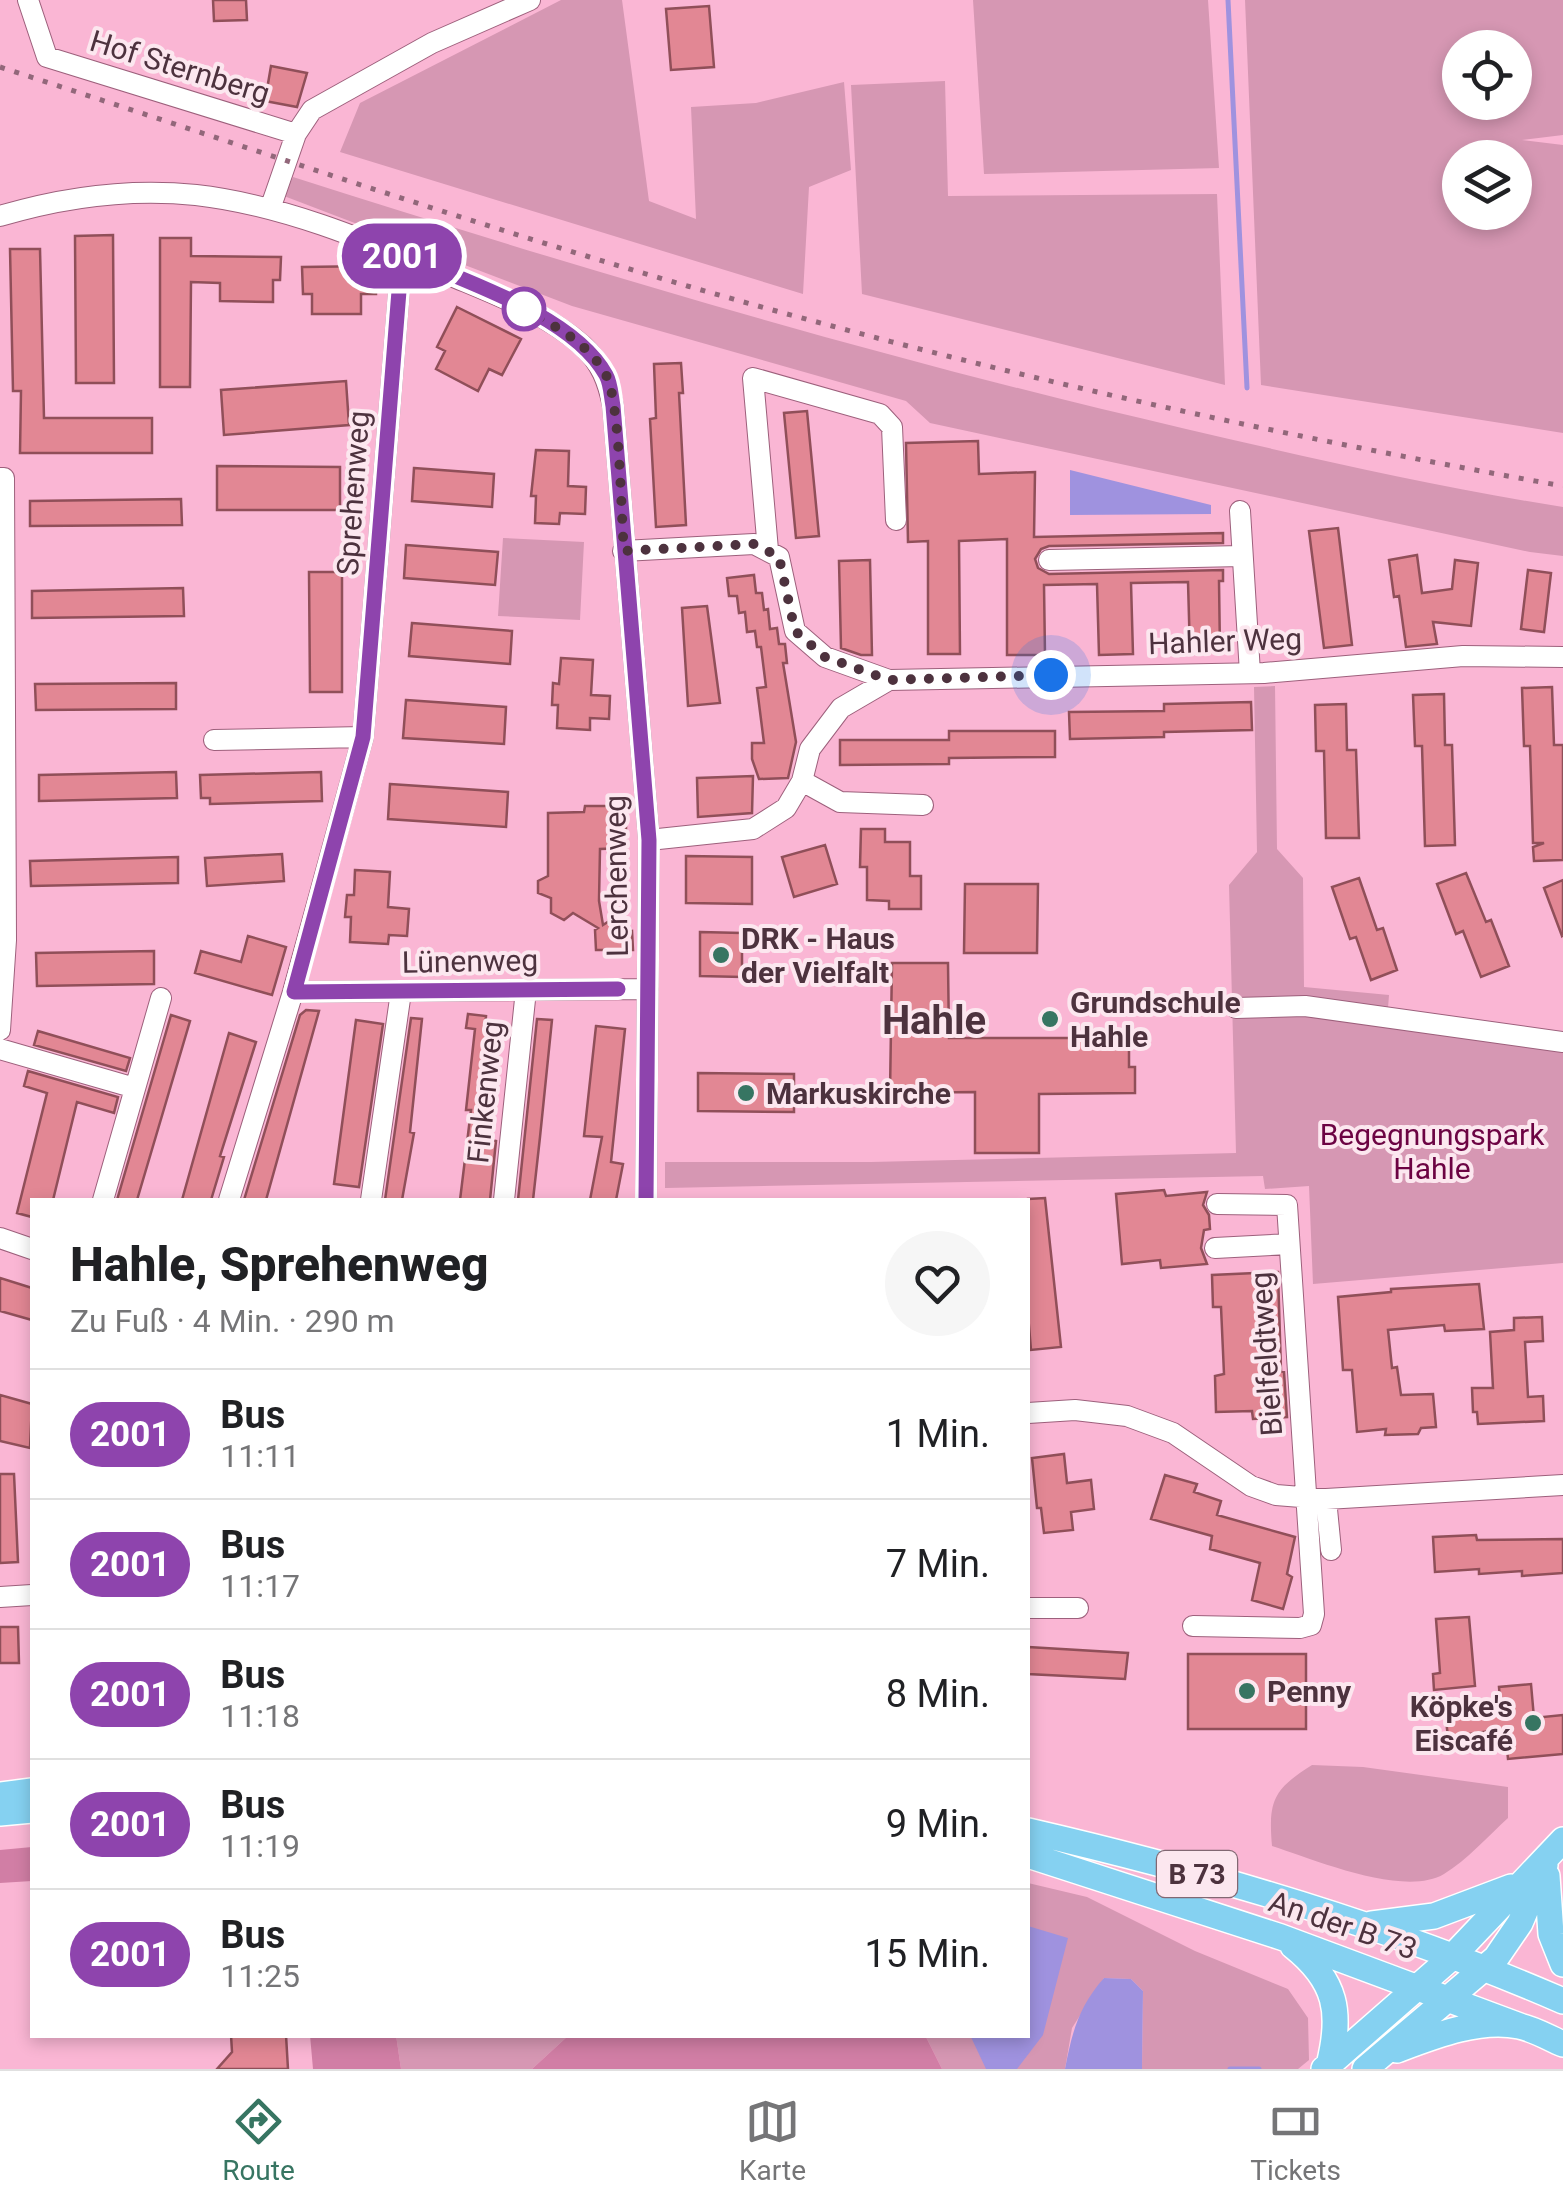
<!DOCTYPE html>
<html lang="de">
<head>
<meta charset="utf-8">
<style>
  body { margin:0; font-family:Roboto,sans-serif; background:#f6f6f6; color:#202124; height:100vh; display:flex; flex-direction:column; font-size:38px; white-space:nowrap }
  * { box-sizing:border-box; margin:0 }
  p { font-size:32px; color:#757577 }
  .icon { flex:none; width:55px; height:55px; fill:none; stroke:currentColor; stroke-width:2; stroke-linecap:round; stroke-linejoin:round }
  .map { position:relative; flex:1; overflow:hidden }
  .drawer { position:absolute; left:30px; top:1198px; width:1000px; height:840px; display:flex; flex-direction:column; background:#fff; border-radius:0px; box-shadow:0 5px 15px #0003 }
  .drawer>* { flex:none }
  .badge { padding:0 20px; border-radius:32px; font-size:35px; line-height:65px }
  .controls { position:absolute; left:1442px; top:30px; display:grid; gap:20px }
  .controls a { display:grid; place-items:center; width:90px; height:90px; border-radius:50%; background:#fff; box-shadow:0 5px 15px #0003; font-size:50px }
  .you { position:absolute; width:50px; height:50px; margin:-25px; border:8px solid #fff; border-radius:50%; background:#1a73e8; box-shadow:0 0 0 15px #1a73e833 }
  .map>.badge { position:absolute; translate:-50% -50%; box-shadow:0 0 0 5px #fff }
  .round { display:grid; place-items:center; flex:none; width:105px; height:105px; border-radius:52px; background:#f6f6f6 }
  .headline { display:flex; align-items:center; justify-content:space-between; height:170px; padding:0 40px }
  h1 { font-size:48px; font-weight:800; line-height:75px }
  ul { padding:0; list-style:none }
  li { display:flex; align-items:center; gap:30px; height:130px; padding:0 40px; border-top:2px solid #e0e0e0 }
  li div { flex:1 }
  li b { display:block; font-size:38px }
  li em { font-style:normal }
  li .badge { min-width:110px; font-weight:700; text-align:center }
  .tab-bar { display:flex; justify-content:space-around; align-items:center; height:140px; border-top:2px solid #e0e0e0; background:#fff; font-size:28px; color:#757577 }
  .tab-bar a { display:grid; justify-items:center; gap:5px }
  .tab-bar .selected { color:#377562 }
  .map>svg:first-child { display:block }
  .green { fill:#d697b3; fill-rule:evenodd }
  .forest { fill:#d17ea5 }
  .water { fill:#9f92df }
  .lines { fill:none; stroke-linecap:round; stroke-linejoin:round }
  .stream { stroke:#9f92df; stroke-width:5 }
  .building { fill:#e28794; stroke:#904f59; stroke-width:2.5 }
  .minor-casing { stroke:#9d607c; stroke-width:22 }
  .major-casing { stroke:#fff; stroke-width:28 }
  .minor { stroke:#fff; stroke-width:20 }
  .major { stroke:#85d1f1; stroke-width:25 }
  .rail { stroke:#92677a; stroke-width:5; stroke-dasharray:5 10; stroke-linecap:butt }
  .line-casing { stroke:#fff; stroke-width:22 }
  .line { stroke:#8e44ad; stroke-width:15 }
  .walk { stroke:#4d323e; stroke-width:10; stroke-dasharray:0 18 }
  .stop-dot { fill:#fff; stroke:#8e44ad; stroke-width:5 }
  .poi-dot { fill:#377562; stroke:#fce7ef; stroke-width:4 }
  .labels { text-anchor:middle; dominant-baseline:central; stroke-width:8; stroke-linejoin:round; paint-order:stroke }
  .shield { fill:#fce7ef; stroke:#826873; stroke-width:2.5 }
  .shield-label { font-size:28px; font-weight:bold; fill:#4d323e }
  .street-label { font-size:30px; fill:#4d323e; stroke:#fce7ef }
  .poi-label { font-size:30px; font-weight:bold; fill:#4d323e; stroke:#fce7ef; text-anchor:start }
  .park-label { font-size:30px; fill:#6c0343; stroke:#fce7ef }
  .district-label { font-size:40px; font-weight:bold; fill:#4d323e; stroke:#fce7ef }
</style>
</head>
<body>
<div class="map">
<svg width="1563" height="2069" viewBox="0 0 1563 2069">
  <rect width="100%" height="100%" fill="#fab6d4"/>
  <path class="green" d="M 561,0 L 622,0 L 649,201 L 696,219 L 691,107 L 756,103 L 844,82 L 851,170 L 809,187 L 803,294 L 340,152 L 360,103 Z
    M 973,0 L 1208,0 L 1219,168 L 984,174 Z
    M 1245,0 L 1563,0 L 1563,135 L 1522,140 L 1563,145 L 1563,433 L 1261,385 ZM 1460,48 L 1515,48 L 1515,102 L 1460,102 ZM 1460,158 L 1515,158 L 1515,212 L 1460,212 Z
    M 945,81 L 948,196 L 1217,194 L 1225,385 L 862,294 L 851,85 Z
    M 293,177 C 588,271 884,359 1186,429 C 1311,458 1436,487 1563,507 L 1563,556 L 1530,552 L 930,423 L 906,401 L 572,306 L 284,196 Z
    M 503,538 L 584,542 L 580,620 L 498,616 Z
    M 1275,686 L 1277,849 L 1303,878 L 1304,987 L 1389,995 L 1387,1021 L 1563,1047 L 1563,1263 L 1313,1284 L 1309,1186 L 1265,1189 L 1263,1176 L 665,1188 L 665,1162 L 871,1162 L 1236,1153 L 1229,885 L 1257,852 L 1254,687 Z
    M 1312,1765 L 1363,1767 L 1508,1787 L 1508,1818 C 1488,1836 1467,1860 1444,1874 C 1404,1898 1313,1859 1272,1846 C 1268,1800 1274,1789 1312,1765 Z
    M 1028,1883 L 1087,1897 L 1195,1951 L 1288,1989 L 1308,2018 L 1309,2060 L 1298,2069 L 1142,2069 L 1143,1991 L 1131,1979 L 1104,1978 L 1072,2028 L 1065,2069 L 942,2069 L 925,2035 L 1028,2035 Z
    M 396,2035 L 569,2035 L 532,2069 L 401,2069 Z"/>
  <path class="forest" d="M 32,1847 L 32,1881 L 0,1883 L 0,1850 Z
    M 310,2035 L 396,2035 L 401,2069 L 313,2069 Z
    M 569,2035 L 925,2035 L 942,2069 L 532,2069 Z"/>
  <path class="water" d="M 1070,470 L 1211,505 L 1211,514 L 1070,515 Z
    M 1028,1926 L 1068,1938 L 1043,2035 L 1017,2069 L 986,2069 L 970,2035 L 1028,2035 Z
    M 1104,1978 L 1131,1979 L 1143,1991 L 1142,2069 L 1065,2069 C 1072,2032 1079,2006 1104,1978 Z"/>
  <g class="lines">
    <path class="stream" d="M 1228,0 L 1247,388
      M 1230,2069 L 1259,2069"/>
  </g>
  <path class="building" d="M 213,0 L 246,0 L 247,20 L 214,21 Z
    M 709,6 L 714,67 L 671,70 L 666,9 Z
    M 271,66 L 307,73 L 297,107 L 265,101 Z
    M 113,235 L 114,383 L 76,383 L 75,236 Z
    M 160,238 L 191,238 L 191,256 L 281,257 L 280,280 L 273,280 L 273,302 L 220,301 L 220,283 L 191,282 L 190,387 L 160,387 Z
    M 10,249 L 40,249 L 44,418 L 152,418 L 152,453 L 20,453 L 21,391 L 13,391 Z
    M 376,266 L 376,294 L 361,294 L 361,314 L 312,314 L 312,294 L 303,294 L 302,267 Z
    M 457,307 L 521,339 L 502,375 L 489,369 L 478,391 L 436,369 L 445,351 L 437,347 Z
    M 681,363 L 683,393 L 679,393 L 686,525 L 656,527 L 650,419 L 656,418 L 654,364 Z
    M 346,381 L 349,425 L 224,435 L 221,390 Z
    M 807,411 L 819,536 L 796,538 L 784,413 Z
    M 978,441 L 979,474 L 1035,472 L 1034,537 L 1223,533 L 1223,543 L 1049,546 L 1041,549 L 1035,559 L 1038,568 L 1049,574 L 1223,570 L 1223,581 L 1219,581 L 1220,652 L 1190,653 L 1188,582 L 1131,583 L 1133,654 L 1099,655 L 1097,584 L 1044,585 L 1045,655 L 1007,655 L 1007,539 L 959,541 L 960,654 L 928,654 L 928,541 L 908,542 L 906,443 Z
    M 536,450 L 569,451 L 568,486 L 586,487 L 585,514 L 560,513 L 559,524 L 535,523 L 536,496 L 531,496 Z
    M 217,466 L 340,467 L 340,510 L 217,510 Z
    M 414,468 L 494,474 L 492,507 L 412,501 Z
    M 181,499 L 182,525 L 30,526 L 30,501 Z
    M 1338,528 L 1352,645 L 1324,648 L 1309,531 Z
    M 406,545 L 498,552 L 495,585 L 404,578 Z
    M 1417,555 L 1422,593 L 1452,589 L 1455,560 L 1478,563 L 1471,626 L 1433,622 L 1437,644 L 1406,647 L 1399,596 L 1394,597 L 1389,560 Z
    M 870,560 L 872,655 L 861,655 L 841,648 L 839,561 Z
    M 1528,570 L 1551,573 L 1544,632 L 1521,629 Z
    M 309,572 L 342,572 L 342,692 L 310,692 Z
    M 754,575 L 756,593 L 762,593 L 764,610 L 768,609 L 770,629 L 777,628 L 779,644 L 785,644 L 787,663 L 783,663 L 796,742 L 788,778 L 759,779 L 752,759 L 752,743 L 764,743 L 757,688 L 766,687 L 761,647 L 757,647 L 755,631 L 747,632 L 745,612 L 739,613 L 737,596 L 729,596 L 727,578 Z
    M 183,588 L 184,616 L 32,618 L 32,591 Z
    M 707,606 L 720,703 L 688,706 L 682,608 Z
    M 412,623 L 512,631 L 510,664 L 409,656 Z
    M 561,658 L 593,660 L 591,695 L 610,696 L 609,719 L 590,718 L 590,730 L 557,728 L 558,705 L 552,705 L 553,683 L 559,684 Z
    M 176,683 L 176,709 L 36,710 L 35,684 Z
    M 1552,687 L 1554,745 L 1563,745 L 1563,860 L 1534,861 L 1533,847 L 1544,843 L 1533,843 L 1530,746 L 1524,746 L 1522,688 Z
    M 1444,694 L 1445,745 L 1452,745 L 1455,845 L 1425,846 L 1422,746 L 1415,746 L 1413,695 Z
    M 406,700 L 506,707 L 504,744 L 403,738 Z
    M 1251,702 L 1252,730 L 1164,732 L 1164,737 L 1070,739 L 1069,712 L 1164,711 L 1164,704 Z
    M 1346,704 L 1347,750 L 1356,750 L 1359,838 L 1326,838 L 1324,751 L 1316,751 L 1315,705 Z
    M 949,731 L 1055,731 L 1055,757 L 949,758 L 949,764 L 840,765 L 840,740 L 949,740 Z
    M 176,772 L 177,798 L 39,801 L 39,775 Z
    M 321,772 L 322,801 L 210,804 L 210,798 L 201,798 L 200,775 Z
    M 753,776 L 752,813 L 698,817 L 697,778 Z
    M 390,784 L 508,792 L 506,827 L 388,819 Z
    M 585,806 L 626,806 L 626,848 L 600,849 L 599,901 L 603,925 L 617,916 L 626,932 L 632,931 L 633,950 L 596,950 L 595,930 L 598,928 L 573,913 L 564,920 L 551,913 L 551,898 L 538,893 L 538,881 L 548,876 L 548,813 L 584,812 Z
    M 861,829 L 885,829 L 885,842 L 910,842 L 910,876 L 921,876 L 921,909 L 889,909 L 889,901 L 867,900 L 867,867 L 860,867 Z
    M 825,845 L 837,884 L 794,897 L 782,857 Z
    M 282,854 L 284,881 L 207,886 L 205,858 Z
    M 686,856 L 752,857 L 752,904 L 686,903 Z
    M 178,857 L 178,883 L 31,886 L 30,861 Z
    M 355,870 L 390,872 L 388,907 L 409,909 L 407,936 L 389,935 L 388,944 L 350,942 L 351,917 L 345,917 L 347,895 L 354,895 Z
    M 1466,873 L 1486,922 L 1491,920 L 1509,966 L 1481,977 L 1463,931 L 1456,934 L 1437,884 Z
    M 1359,878 L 1377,930 L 1383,928 L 1397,970 L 1371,980 L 1356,937 L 1350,939 L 1332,887 Z
    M 1563,880 L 1563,935 L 1562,936 L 1544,888 Z
    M 965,884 L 1038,884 L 1037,953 L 964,953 Z
    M 700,932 L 742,933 L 742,977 L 700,976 Z
    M 248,936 L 286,947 L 272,995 L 195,973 L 201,951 L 241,962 Z
    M 154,951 L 154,984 L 37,986 L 36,953 Z
    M 892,963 L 948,963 L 949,1038 L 1089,1038 L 1089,1030 L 1129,1030 L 1129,1067 L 1135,1067 L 1135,1093 L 1039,1094 L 1039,1153 L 975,1153 L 975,1092 L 890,1093 Z
    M 306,1010 L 319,1011 L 266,1200 L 244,1200 L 300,1015 Z
    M 468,1014 L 486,1016 L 485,1030 L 498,1031 L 486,1139 L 496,1141 L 490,1200 L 460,1200 L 471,1110 L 466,1110 L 475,1029 L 466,1028 Z
    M 171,1015 L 190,1021 L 137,1200 L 117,1200 Z
    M 411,1018 L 422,1019 L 410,1132 L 414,1133 L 402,1200 L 385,1200 Z
    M 537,1019 L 552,1020 L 540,1137 L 533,1200 L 518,1200 Z
    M 356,1020 L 383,1024 L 359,1187 L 334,1184 Z
    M 596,1026 L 625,1029 L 611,1162 L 623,1164 L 616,1200 L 590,1200 L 602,1137 L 584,1136 Z
    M 38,1031 L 130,1058 L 126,1071 L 34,1045 Z
    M 229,1033 L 256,1042 L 220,1156 L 224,1157 L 211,1200 L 182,1200 Z
    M 28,1071 L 118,1097 L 114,1113 L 77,1102 L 53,1200 L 32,1200 L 32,1217 L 17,1213 L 47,1093 L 24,1086 Z
    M 698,1073 L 794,1074 L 794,1112 L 698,1111 Z
    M 1164,1190 L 1166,1196 L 1207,1192 L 1203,1205 L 1209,1215 L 1210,1229 L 1204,1230 L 1201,1248 L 1207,1264 L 1161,1268 L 1160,1260 L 1122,1264 L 1116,1194 Z
    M 1045,1198 L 1061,1347 L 1031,1350 L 1028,1314 L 1028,1199 Z
    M 1278,1272 L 1281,1371 L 1284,1372 L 1287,1417 L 1253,1419 L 1252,1411 L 1216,1412 L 1215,1376 L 1224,1374 L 1221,1307 L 1213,1307 L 1212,1275 Z
    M 0,1278 L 32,1288 L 32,1320 L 0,1311 Z
    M 1479,1284 L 1484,1329 L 1445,1331 L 1444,1325 L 1388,1330 L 1392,1368 L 1397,1367 L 1401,1395 L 1433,1394 L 1436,1427 L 1421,1428 L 1418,1434 L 1385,1435 L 1386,1429 L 1357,1432 L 1352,1370 L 1343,1370 L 1338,1297 L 1391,1292 L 1391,1289 Z
    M 1542,1317 L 1543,1341 L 1525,1342 L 1528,1397 L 1543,1396 L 1544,1421 L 1478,1424 L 1477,1412 L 1473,1412 L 1472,1388 L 1493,1388 L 1490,1332 L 1514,1330 L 1514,1318 Z
    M 0,1395 L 32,1404 L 30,1448 L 0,1441 Z
    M 1064,1454 L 1067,1483 L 1091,1480 L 1094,1509 L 1071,1512 L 1073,1530 L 1044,1533 L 1041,1508 L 1037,1508 L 1032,1458 Z
    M 0,1474 L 14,1474 L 18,1562 L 0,1563 Z
    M 1165,1475 L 1197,1484 L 1194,1492 L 1221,1501 L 1217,1515 L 1295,1537 L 1287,1574 L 1292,1577 L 1283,1609 L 1252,1600 L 1260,1563 L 1210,1549 L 1212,1536 L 1151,1519 Z
    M 1476,1535 L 1477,1540 L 1563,1539 L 1563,1573 L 1522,1576 L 1522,1571 L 1479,1574 L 1479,1569 L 1435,1572 L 1433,1537 Z
    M 1469,1617 L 1475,1686 L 1434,1690 L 1433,1674 L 1440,1673 L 1436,1619 Z
    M 0,1627 L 18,1627 L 19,1663 L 0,1663 Z
    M 1028,1647 L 1128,1653 L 1125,1679 L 1028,1674 Z
    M 1188,1654 L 1306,1654 L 1306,1729 L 1188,1729 Z
    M 1531,1684 L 1534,1718 L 1563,1715 L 1563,1754 L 1508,1759 L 1505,1729 L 1448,1737 L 1446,1720 L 1501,1712 L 1499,1687 Z
    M 231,2035 L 286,2035 L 288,2069 L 217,2069 L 232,2052 Z"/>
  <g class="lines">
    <g class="minor-casing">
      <path id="minor" d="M 28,0 L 47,57 L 296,134
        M 270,209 L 296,134 L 312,110 L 432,43 L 530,0
        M 0,216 C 64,197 129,188 196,195 C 284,205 368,241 449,275 C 494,294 546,313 583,346 C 601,363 608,382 613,406 L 649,840 L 646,1200
        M 0,478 L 4,478 L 6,940 L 0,1030
        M 1240,511 L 1250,673
        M 768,550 L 753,378 L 880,414 L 892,427 L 896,520
        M 623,551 L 754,544 L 779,557 L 795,631 L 825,657 L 889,680
        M 1049,560 L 1242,556
        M 214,740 L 363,737
        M 802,781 L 840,802 L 923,805
        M 649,840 L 753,829 L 786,808 L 802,781 L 810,749 L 841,708 L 889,680 L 1264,673 L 1463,656 L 1563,657
        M 293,992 L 648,989
        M 1236,1008 L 1305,1006 L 1563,1042
        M 0,1049 L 135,1088
        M 103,1200 L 161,998
        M 229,1200 L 293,992 L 363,737 L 402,254
        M 371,1200 L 401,992
        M 504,1200 L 526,990
        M 0,1238 L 32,1249
        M 1215,1248 L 1289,1244
        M 1028,1413 L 1075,1410 L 1127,1416 L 1173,1433 L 1251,1486 L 1276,1495 L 1326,1499 L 1563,1485
        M 1326,1499 L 1331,1550
        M 0,1597 L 32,1595
        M 1028,1608 L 1078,1608
        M 1193,1626 L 1300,1628 L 1311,1625 L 1314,1614 L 1287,1205 L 1217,1204"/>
    </g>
    <g class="major-casing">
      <path id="major" d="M 0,1795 L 32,1791
        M 0,1813 L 32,1810
        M 1028,1831 C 1210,1873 1391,1926 1563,2001
        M 1028,1855 L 1281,1937 L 1520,2026
        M 1547,1876 L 1551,1934 L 1563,1964
        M 1372,1924 L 1434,1916 L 1511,1887
        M 1293,1946 C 1337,1981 1342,2013 1329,2065
        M 1397,2050 C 1434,2036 1479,2018 1519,2026 C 1534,2029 1549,2038 1563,2044
        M 1324,2069 L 1452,1957 L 1563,1840
        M 1365,2069 L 1496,1958 L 1520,1923 L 1545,1865"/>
    </g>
    <use href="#minor" class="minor"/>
    <use href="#major" class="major"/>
    <path class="rail" d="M 0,67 C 276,156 551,252 832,326 C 1073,391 1317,442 1563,486"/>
  </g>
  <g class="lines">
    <g class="line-casing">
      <path id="line" d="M 618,989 L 294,992 L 363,737 L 402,254 C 463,281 573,315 606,375 C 611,384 611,396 613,406 L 649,840 L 646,1200"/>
    </g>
    <use href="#line" class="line"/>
    <path class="walk" d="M 524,309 C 554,326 588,342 606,375 C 620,400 621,516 624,551 L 754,544 L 779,557 L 795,631 L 825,657 L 889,680 L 1051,675"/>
  </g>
  <circle class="stop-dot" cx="524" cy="309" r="20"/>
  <g class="poi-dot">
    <circle cx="721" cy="955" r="10"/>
    <circle cx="1050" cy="1019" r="10"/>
    <circle cx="746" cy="1093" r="10"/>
    <circle cx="1247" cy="1691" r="10"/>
    <circle cx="1533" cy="1723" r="10"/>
  </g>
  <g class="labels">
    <rect class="shield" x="1157" y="1851" width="80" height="46" rx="8"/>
    <g class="shield-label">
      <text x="1197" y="1874">B 73</text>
    </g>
    <g class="street-label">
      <text transform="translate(180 67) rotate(17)">Hof Sternberg</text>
      <text transform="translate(353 493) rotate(-86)">Sprehenweg</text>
      <text transform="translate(1225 641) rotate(-2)">Hahler Weg</text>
      <text transform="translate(616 876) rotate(-91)">Lerchenweg</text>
      <text transform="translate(470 961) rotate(-1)">Lünenweg</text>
      <text transform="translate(485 1092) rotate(-84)">Finkenweg</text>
      <text transform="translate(1266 1354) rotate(-94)">Bielfeldtweg</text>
      <text transform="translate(1343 1925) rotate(19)">An der B 73</text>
    </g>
    <g class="poi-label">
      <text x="741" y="938">DRK - Haus<tspan x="741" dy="34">der Vielfalt</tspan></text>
      <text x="1070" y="1002">Grundschule<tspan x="1070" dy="34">Hahle</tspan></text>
      <text x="766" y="1093">Markuskirche</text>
      <text x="1267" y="1691">Penny</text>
      <text x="1513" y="1706" text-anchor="end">Köpke's<tspan x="1513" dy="34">Eiscafé</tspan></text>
    </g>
    <g class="park-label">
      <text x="1432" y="1134">Begegnungspark<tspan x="1432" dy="34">Hahle</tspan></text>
    </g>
    <g class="district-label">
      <text x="934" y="1020">Hahle</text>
    </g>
  </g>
</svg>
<div class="controls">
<a><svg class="icon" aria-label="locate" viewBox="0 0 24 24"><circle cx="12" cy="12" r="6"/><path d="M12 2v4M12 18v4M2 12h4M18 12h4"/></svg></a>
<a><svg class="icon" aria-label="layers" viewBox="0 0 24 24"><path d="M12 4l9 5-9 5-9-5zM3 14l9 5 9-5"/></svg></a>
</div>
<div class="you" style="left:1051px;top:675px"></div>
<b class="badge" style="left:402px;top:256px;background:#8e44ad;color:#fff">2001</b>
<section class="drawer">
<div class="headline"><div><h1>Hahle, Sprehenweg</h1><p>Zu Fuß · 4 Min. · 290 m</p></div><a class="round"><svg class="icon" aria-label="heart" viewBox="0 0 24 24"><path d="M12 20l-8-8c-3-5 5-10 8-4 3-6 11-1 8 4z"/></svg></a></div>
<ul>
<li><span class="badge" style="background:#8e44ad;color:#fff">2001</span><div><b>Bus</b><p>11:11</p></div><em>1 Min.</em></li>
<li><span class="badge" style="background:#8e44ad;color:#fff">2001</span><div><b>Bus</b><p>11:17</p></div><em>7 Min.</em></li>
<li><span class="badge" style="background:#8e44ad;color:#fff">2001</span><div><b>Bus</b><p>11:18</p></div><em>8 Min.</em></li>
<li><span class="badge" style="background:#8e44ad;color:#fff">2001</span><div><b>Bus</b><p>11:19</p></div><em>9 Min.</em></li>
<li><span class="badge" style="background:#8e44ad;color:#fff">2001</span><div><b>Bus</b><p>11:25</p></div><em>15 Min.</em></li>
</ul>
</section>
</div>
<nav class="tab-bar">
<a class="selected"><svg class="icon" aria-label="directions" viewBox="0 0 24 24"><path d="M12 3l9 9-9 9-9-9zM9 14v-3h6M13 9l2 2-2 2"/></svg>Route</a>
<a><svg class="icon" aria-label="map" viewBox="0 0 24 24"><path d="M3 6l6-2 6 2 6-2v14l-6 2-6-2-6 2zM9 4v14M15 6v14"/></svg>Karte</a>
<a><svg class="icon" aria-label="tickets" viewBox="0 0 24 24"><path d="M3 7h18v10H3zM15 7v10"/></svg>Tickets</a>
</nav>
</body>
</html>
